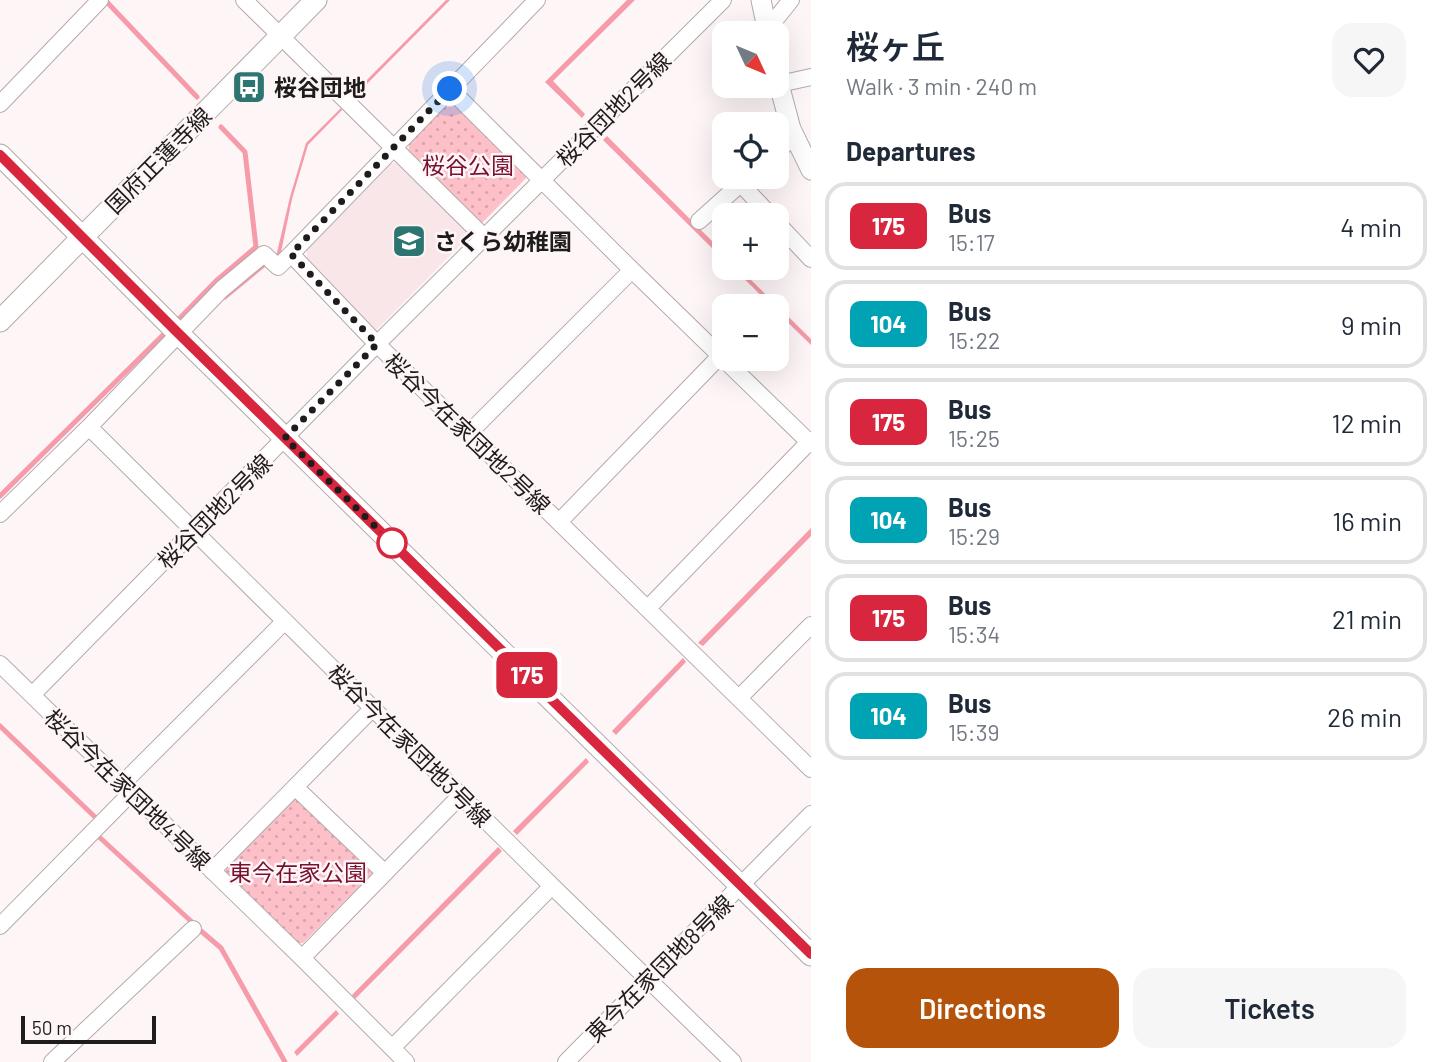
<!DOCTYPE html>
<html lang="en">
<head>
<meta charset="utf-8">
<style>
  body { margin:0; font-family:Barlow,"Noto Sans JP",sans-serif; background:#f6f6f7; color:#1f2937; height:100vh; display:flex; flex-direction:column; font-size:26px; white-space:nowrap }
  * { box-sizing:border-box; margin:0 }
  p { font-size:23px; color:#747a83 }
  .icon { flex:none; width:38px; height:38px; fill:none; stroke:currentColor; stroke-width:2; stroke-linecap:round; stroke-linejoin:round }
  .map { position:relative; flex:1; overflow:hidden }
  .details { display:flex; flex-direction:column; background:#fff; width:630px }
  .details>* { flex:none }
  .badge { padding:0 14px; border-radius:10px; font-size:24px; line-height:46px }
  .needle { width:46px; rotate:134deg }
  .buttons { position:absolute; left:712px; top:21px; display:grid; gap:14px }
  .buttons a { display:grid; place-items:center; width:77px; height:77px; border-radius:14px; background:#fff; box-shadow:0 7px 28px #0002; font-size:35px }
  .scale { position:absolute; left:21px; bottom:18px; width:135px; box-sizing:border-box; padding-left:7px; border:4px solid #1f1c1c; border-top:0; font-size:19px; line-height:24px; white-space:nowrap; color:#1f1c1c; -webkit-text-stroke:5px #fef5f6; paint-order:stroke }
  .you { position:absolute; width:35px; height:35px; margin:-18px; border:5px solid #fff; border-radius:50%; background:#1a73e8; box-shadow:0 0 0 10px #1a73e833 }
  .map>.badge { position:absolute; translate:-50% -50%; box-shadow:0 0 0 4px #fff }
  h2 { padding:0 35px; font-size:26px; line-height:63px }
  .round { display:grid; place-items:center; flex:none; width:74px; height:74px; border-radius:21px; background:#f6f6f7 }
  .headline { display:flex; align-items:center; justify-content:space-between; height:119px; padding:0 35px }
  h1 { font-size:33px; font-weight:600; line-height:52px }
  .action { display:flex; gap:14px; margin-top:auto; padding:14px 35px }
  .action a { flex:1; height:80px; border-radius:21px; background:#b45309; color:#fff; font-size:28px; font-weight:600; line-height:80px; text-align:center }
  .action a+a { background:#f6f6f7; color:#1f2937 }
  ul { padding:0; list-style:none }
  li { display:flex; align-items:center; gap:21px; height:88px; margin:0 14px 10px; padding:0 21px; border:4px solid #e0e1e3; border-radius:21px }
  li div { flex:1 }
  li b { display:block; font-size:26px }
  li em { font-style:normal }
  li .badge { min-width:77px; font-weight:700; text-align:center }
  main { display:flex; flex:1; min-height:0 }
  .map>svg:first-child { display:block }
  .built { fill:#f8e6e8 }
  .park { fill:url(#park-dots) }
  .water { fill:#f59ba9 }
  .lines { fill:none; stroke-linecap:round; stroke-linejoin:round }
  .stream { stroke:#f59ba9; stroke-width:5 }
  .minor-casing { stroke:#b3aaab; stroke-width:18 }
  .tertiary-casing { stroke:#b3aaab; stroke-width:21 }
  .secondary-casing { stroke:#b3aaab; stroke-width:23 }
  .minor { stroke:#fff; stroke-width:16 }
  .tertiary { stroke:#fff; stroke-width:19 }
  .secondary { stroke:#fff; stroke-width:21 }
  .line-casing { stroke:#fff; stroke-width:16 }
  .line { stroke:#d7263d; stroke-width:10 }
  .walk { stroke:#1f1c1c; stroke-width:7; stroke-dasharray:0 12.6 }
  .stop-dot { fill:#fff; stroke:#d7263d; stroke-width:3.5 }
  .labels { text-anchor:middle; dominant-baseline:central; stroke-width:5; stroke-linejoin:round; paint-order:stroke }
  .poi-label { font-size:23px; font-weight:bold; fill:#1f1c1c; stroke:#fef5f6; text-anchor:start }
  .street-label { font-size:23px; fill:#1f1c1c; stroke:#fef5f6 }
  .park-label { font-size:23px; fill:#791030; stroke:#fef5f6 }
</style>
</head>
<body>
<main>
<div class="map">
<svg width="811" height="1062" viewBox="0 0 811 1062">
  <defs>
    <pattern id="park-dots" width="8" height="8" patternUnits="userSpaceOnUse" patternTransform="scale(1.75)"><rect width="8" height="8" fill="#fdc0c8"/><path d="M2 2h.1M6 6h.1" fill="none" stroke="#d8a4ab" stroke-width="1.8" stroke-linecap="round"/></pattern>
  </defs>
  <rect width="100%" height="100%" fill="#fef5f6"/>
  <path class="built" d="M 400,162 L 472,233 L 376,330 L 307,262 L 307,248 L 390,164 Z"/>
  <path class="park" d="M 456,106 L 528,176 L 481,224 L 408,154 L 409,144 L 445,107 Z
    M 298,796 L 375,871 L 303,943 L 295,943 L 226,876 L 226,868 Z"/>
  <path class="water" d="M 446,0 L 450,0 L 354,97 L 351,96 Z
    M 627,0 L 635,0 L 553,81 L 585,114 L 582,118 L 545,82 Z
    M 341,108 L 342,110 L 308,145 L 292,199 L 279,262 L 269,270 L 265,267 L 225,300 L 223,297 L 267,262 L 275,261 L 290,197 L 306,143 Z
    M 607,136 L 724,253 L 724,260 L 603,140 Z
    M 733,268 L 739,268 L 811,339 L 811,345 L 777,312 L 777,306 L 772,306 Z
    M 811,528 L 811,536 L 703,646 L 698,643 Z
    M 683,658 L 686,662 L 616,735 L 612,731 Z
    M 586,758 L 589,762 L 517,835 L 513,831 Z
    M 498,847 L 502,851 L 355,999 L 352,995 Z
    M 336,1010 L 339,1014 L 297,1056 L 294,1052 Z"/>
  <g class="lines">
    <path class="stream" d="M 105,0 L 197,97
      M 174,324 L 216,281 L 256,247 L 245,152 L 221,127
      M 0,496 L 167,331
      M 0,726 L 96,818 L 96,822
      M 97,835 L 193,923
      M 201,931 L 221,948 L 285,1062"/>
    <g class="minor-casing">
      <path id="minor" d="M 244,0 L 484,237
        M 537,0 L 291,254 L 377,344 L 811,769
        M 767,30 L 791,0
        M 779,84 L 811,77
        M 450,89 L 632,270 L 811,444
        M 0,104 L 100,0
        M 777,152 L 794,136
        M 740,183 L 770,215
        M 699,221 L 748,177
        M 777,223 L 811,259
        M 89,427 L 552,886 L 733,1062
        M 469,433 L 632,270
        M 0,514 L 89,427 L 222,289 L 264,254 L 278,267 L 291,254
        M 559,522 L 720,356
        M 648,608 L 811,440
        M 0,664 L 302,958 L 406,1062
        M 32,695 L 377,344 L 723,0
        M 740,697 L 811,625
        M 122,784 L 285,621
        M 295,787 L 385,873
        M 212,871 L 372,709
        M 0,926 L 131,793
        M 302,958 L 461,795
        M 392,1048 L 552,886
        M 52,1062 L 193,929
        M 566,1062 L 811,814"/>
    </g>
    <g class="tertiary-casing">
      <path id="tertiary" d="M 761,0 L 768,33
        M 777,77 L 791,129 L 811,170"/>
    </g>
    <g class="secondary-casing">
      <path id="secondary" d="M 0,155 L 178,333 L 811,955
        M 0,321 L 316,0"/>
    </g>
    <use href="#minor" class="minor"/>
    <use href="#tertiary" class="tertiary"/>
    <use href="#secondary" class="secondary"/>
  </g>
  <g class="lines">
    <g class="line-casing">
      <path id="line" d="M 0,155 L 178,333 L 811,954"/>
    </g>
    <use href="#line" class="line"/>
    <path class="walk" d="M 392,543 L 285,438 L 377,344 L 291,254 L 450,89"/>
  </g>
  <defs>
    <g id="bus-square" transform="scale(1.75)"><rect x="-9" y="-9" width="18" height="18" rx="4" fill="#2c7571" stroke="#fef5f6"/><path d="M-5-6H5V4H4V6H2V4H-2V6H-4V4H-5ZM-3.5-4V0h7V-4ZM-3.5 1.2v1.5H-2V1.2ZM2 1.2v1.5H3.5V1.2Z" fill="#fff"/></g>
    <g id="school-square" transform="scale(1.75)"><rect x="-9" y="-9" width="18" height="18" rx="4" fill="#2c7571" stroke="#fef5f6"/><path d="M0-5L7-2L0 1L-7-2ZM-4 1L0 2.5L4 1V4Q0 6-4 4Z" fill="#fff"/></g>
  </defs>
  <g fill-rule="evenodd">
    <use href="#bus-square" x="249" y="87"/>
    <use href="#school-square" x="409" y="241"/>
  </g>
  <circle class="stop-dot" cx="392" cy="543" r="14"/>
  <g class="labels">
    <g class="poi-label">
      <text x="274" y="87">桜谷団地</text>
      <text x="434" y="241">さくら幼稚園</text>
    </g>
    <g class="street-label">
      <text transform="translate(613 109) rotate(-45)">桜谷団地2号線</text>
      <text transform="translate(158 160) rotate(-45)">国府正蓮寺線</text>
      <text transform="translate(468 433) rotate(44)">桜谷今在家団地2号線</text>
      <text transform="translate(214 511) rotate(-45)">桜谷団地2号線</text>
      <text transform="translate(410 745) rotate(45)">桜谷今在家団地3号線</text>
      <text transform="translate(128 789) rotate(44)">桜谷今在家団地4号線</text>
      <text transform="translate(659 968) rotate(-45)">東今在家団地8号線</text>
    </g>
    <g class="park-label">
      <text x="468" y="165">桜谷公園</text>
      <text x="298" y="872">東今在家公園</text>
    </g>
  </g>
</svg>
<div class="buttons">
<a><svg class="needle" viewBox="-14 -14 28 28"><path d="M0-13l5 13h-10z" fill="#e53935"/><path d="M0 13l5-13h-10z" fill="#747a83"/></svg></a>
<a><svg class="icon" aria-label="locate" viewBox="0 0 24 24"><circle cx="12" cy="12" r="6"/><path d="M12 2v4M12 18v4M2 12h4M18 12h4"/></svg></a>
<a>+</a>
<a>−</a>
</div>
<div class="scale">50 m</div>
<div class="you" style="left:450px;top:89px"></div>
<b class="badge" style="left:527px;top:675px;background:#d7263d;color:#fff">175</b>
</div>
<section class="details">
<div class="headline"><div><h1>桜ヶ丘</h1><p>Walk · 3 min · 240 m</p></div><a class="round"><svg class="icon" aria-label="heart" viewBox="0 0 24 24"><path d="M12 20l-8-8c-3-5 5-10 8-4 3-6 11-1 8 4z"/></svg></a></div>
<h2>Departures</h2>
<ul>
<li><span class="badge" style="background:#d7263d;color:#fff">175</span><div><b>Bus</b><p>15:17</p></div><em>4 min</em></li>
<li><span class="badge" style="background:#00a3b4;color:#fff">104</span><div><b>Bus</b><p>15:22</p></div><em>9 min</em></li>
<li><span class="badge" style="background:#d7263d;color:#fff">175</span><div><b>Bus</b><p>15:25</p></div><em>12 min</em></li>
<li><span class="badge" style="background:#00a3b4;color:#fff">104</span><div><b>Bus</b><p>15:29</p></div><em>16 min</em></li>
<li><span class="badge" style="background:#d7263d;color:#fff">175</span><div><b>Bus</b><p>15:34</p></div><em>21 min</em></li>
<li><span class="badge" style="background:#00a3b4;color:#fff">104</span><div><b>Bus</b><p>15:39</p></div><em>26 min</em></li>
</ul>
<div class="action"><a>Directions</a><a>Tickets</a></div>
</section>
</main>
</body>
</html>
